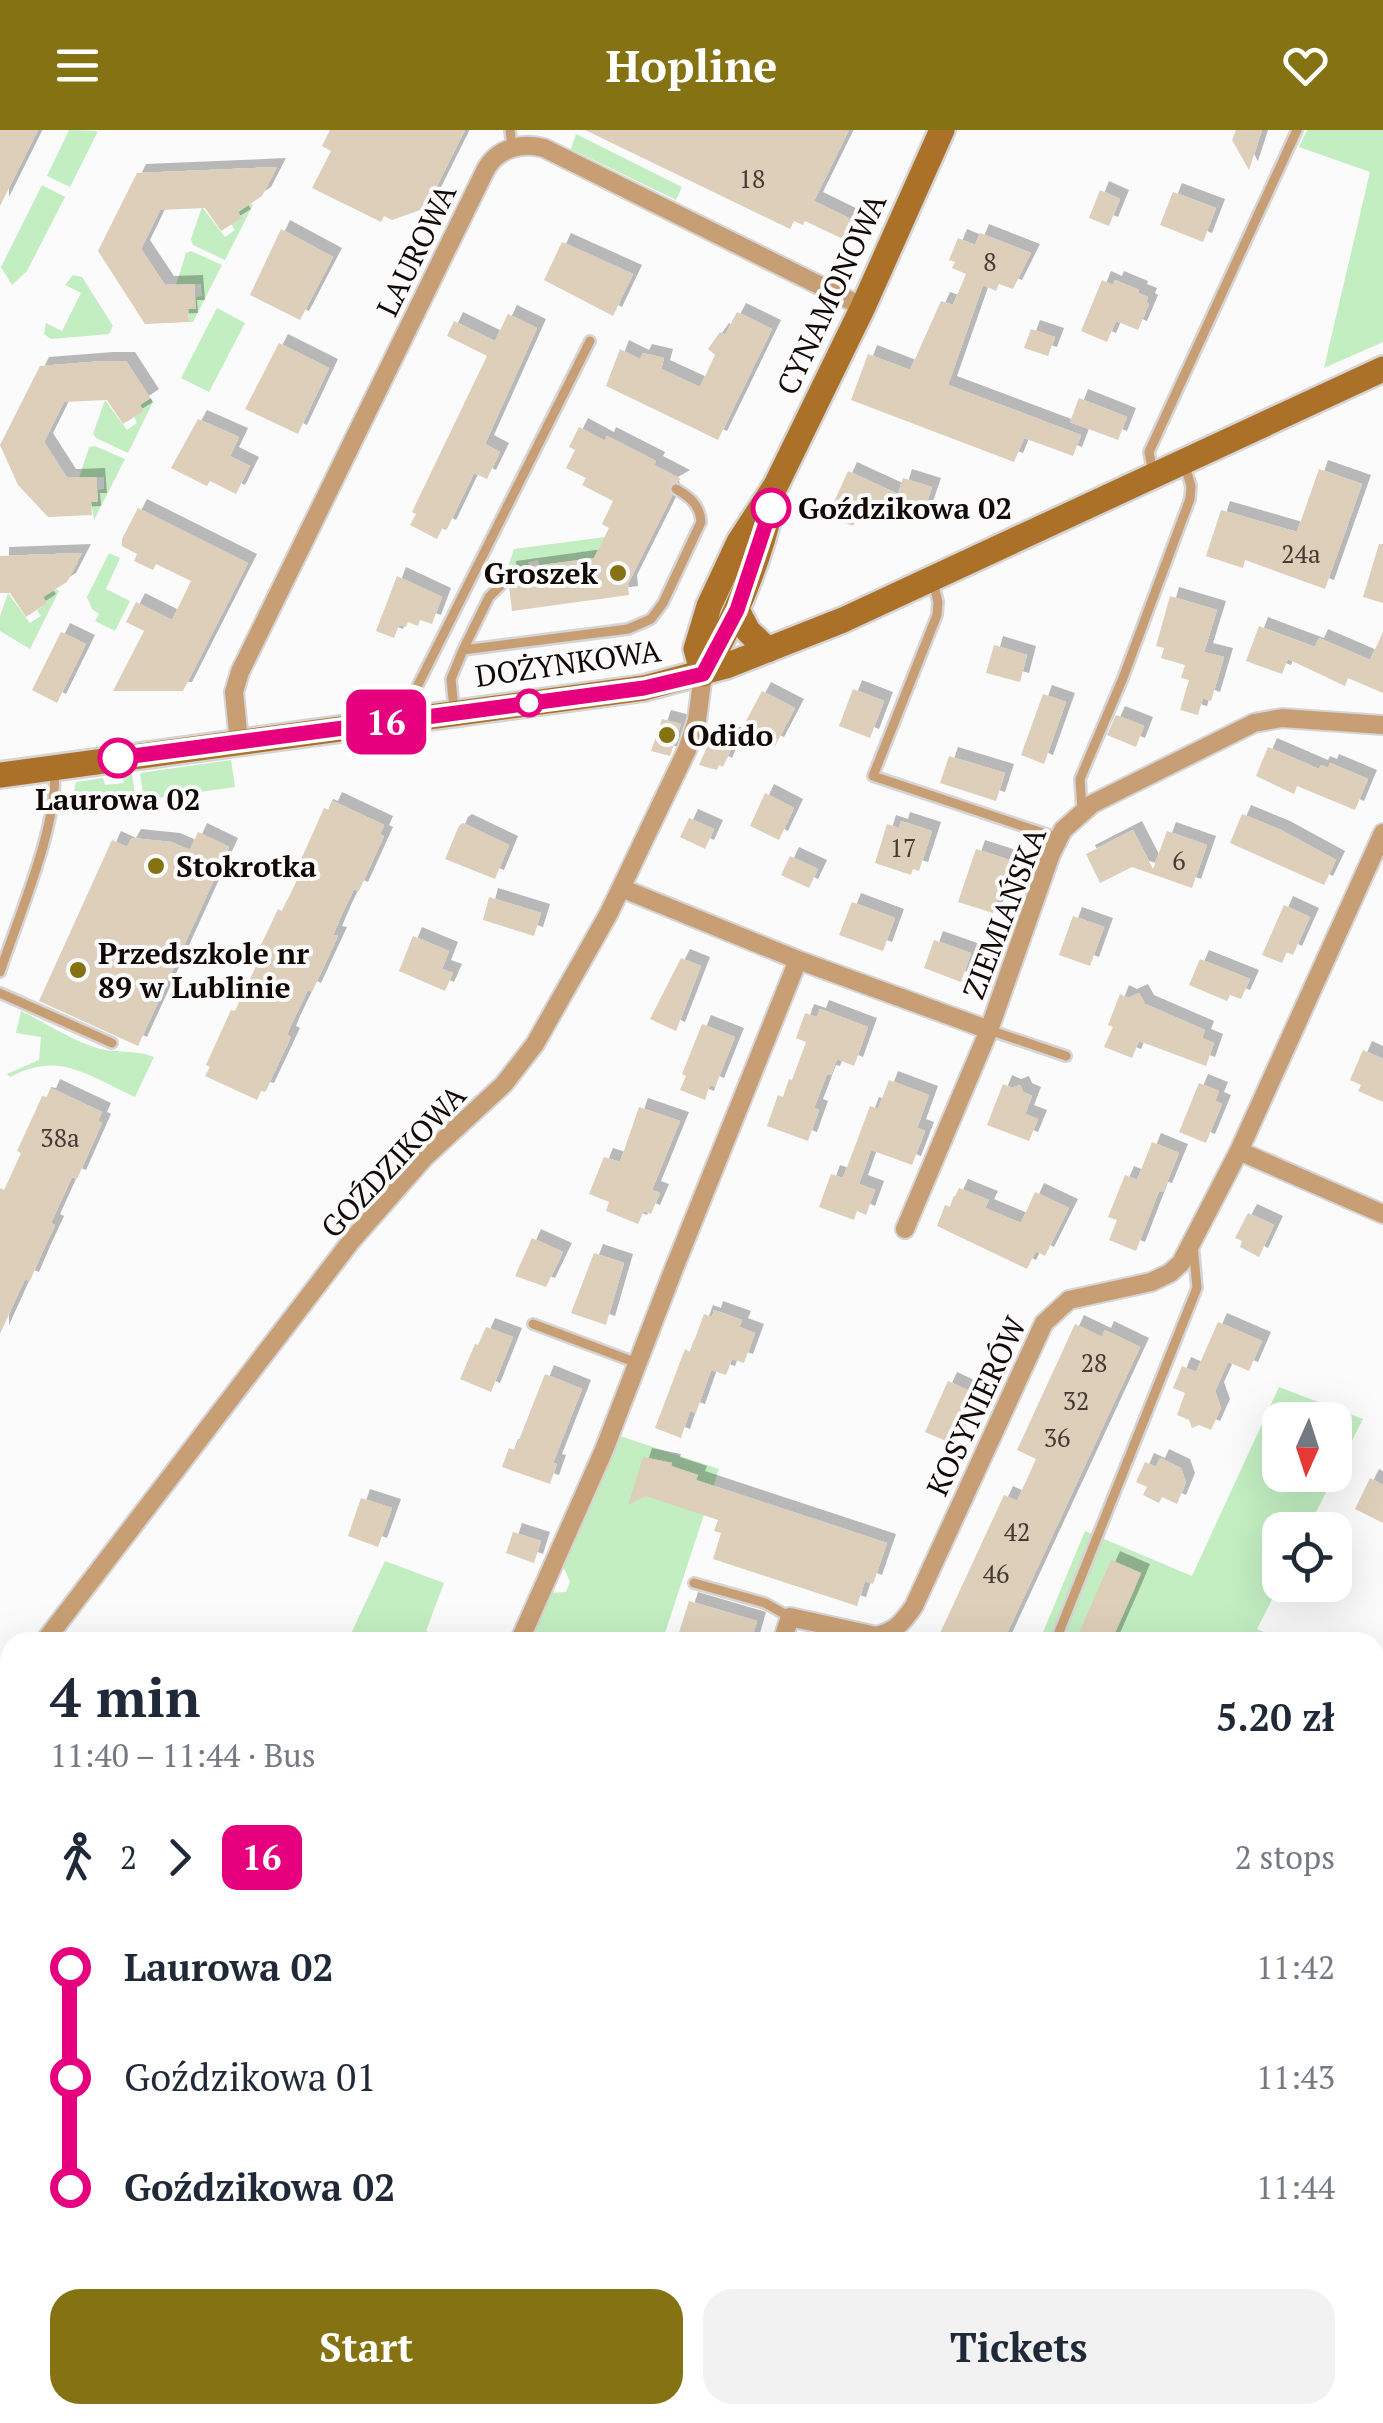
<!DOCTYPE html>
<html lang="en">
<head>
<meta charset="utf-8">
<style>
  body { margin:0; font-family:"PT Serif",serif; background:#f2f2f3; color:#1f2937; height:100vh; display:flex; flex-direction:column; font-size:38px; white-space:nowrap }
  * { box-sizing:border-box; margin:0 }
  p { font-size:32px; color:#747a83 }
  .icon { flex:none; width:55px; height:55px; fill:none; stroke:currentColor; stroke-width:2; stroke-linecap:round; stroke-linejoin:round }
  .map { position:relative; flex:1; overflow:hidden }
  .details { position:absolute; left:0px; top:1502px; width:1385px; height:792px; display:flex; flex-direction:column; background:#fff; border-radius:30px 30px 0 0; box-shadow:0 10px 40px #0002 }
  .details>* { flex:none }
  .badge { padding:0 20px; border-radius:15px; font-size:35px; line-height:65px }
  .needle { width:65px; rotate:183deg }
  .fabs { position:absolute; left:1262px; top:1272px; display:grid; gap:20px }
  .fabs a { display:grid; place-items:center; width:90px; height:90px; border-radius:20px; background:#fff; box-shadow:0 10px 40px #0002; font-size:50px }
  .map>.badge { position:absolute; translate:-50% -50%; box-shadow:0 0 0 5px #fff }
  .legs { display:flex; align-items:center; gap:15px; height:110px; padding:0 50px; font-size:32px }
  .legs p { margin-inline-start:auto }
  .overview { display:flex; align-items:center; justify-content:space-between; height:170px; padding:0 50px }
  h1 { font-size:55px; font-weight:800; line-height:75px }
  .action { display:flex; gap:20px; margin-top:auto; padding:20px 50px }
  .action a { flex:1; height:115px; border-radius:30px; background:#847213; color:#fff; font-size:40px; font-weight:800; line-height:115px; text-align:center }
  .action a+a { background:#f2f2f3; color:#1f2937 }
  ul { padding:0 50px; list-style:none }
  li { display:flex; align-items:center; gap:35px; height:110px; font-size:38px }
  li i { display:grid; place-items:center; width:15px; height:100%; margin:0 12px; background:currentColor }
  li i::after { content:''; width:25px; height:25px; margin:-12px; border:8px solid; border-radius:50%; background:#fff }
  li p { margin-inline-start:auto }
  li:first-child i { background:linear-gradient(#0000 50%,currentColor 0) }
  li:last-child i { background:linear-gradient(currentColor 50%,#0000 0) }
  header { display:flex; justify-content:space-between; align-items:center; height:130px; padding:0 50px; background:#847213; color:#fff; font-size:45px; font-weight:800 }
  .map>svg:first-child { display:block }
  .green { fill:#c2eec2; fill-rule:evenodd }
  .building { fill:#decfba; filter:url(#shadow) }
  .lines { fill:none; stroke-linecap:round; stroke-linejoin:round }
  .lane-casing { stroke:#d6d4d4; stroke-width:14 }
  .street-casing { stroke:#d6d4d4; stroke-width:22 }
  .secondary-casing { stroke:#d6d4d4; stroke-width:30 }
  .lane { stroke:#c89f74; stroke-width:9 }
  .street { stroke:#c89f74; stroke-width:18 }
  .secondary { stroke:#ac7128; stroke-width:25 }
  .line-1-casing { stroke:#fff; stroke-width:22 }
  .line-1 { stroke:#e6007e; stroke-width:15 }
  .stop-1-dot { fill:#fff; stroke:#e6007e; stroke-width:5 }
  .poi-dot { fill:#847213; stroke:#fbfbfb; stroke-width:4 }
  .labels { text-anchor:middle; dominant-baseline:central; stroke-width:8; stroke-linejoin:round; paint-order:stroke }
  .number-label { font-size:25px; fill:#453a33 }
  .street-label { font-size:30px; fill:#120906; stroke:#fbfbfb }
  .stop-label { font-size:30px; font-weight:bold; fill:#120906; stroke:#fbfbfb; text-anchor:start }
  .poi-label { font-size:30px; font-weight:bold; fill:#120906; stroke:#fbfbfb; text-anchor:start }
</style>
</head>
<body>
<header><svg class="icon" aria-label="menu" viewBox="0 0 24 24"><path d="M4 6h16M4 12h16M4 18h16"/></svg>Hopline<svg class="icon" aria-label="heart" viewBox="0 0 24 24"><path d="M12 20l-8-8c-3-5 5-10 8-4 3-6 11-1 8 4z"/></svg></header>
<div class="map">
<svg width="1383" height="2293" viewBox="0 0 1383 2293">
  <defs>
    <filter id="shadow"><feDropShadow dx="9" dy="-9" stdDeviation="0" flood-color="#0004"/></filter>
  </defs>
  <rect width="100%" height="100%" fill="#fbfbfb"/>
  <path class="green" d="M 69,0 L 98,1 L 70,57 L 47,46 Z
    M 1307,0 L 1383,0 L 1383,212 L 1324,238 L 1370,42 L 1299,17 Z
    M 576,4 L 682,57 L 676,70 L 571,19 Z
    M 42,55 L 65,67 L 27,141 L 12,155 L 1,137 Z
    M 250,73 L 253,75 L 225,130 L 193,115 L 191,109 L 202,77 L 225,107 L 235,100 L 231,94 L 241,88 L 238,82 Z
    M 191,121 L 222,135 L 193,192 L 189,192 L 188,179 L 195,178 L 195,167 L 202,166 L 201,154 L 176,155 L 186,123 Z
    M 73,145 L 82,147 L 113,196 L 109,204 L 51,209 L 44,204 L 46,193 L 62,201 L 81,163 L 65,155 Z
    M 217,178 L 245,193 L 209,262 L 181,248 Z
    M 151,268 L 153,272 L 128,323 L 96,308 L 93,304 L 105,270 L 127,300 L 137,293 L 134,287 L 144,281 L 140,275 Z
    M 95,316 L 125,329 L 94,390 L 91,372 L 98,372 L 97,360 L 104,359 L 104,347 L 79,348 L 89,317 Z
    M 605,407 L 594,428 L 539,435 L 538,430 L 528,432 L 529,437 L 507,440 L 514,419 Z
    M 109,423 L 120,428 L 106,459 L 130,471 L 115,501 L 95,491 L 99,484 L 92,479 L 87,467 Z
    M 56,459 L 59,461 L 30,519 L 0,501 L 0,486 L 8,463 L 30,493 L 41,486 L 37,480 L 47,473 L 43,467 Z
    M 231,630 L 235,657 L 144,670 L 140,643 Z
    M 132,644 L 136,671 L 78,679 L 71,675 L 76,652 L 103,648 L 105,655 L 124,653 L 123,645 Z
    M 21,881 C 46,893 74,912 100,919 C 119,923 137,920 154,927 L 135,967 C 89,946 59,920 10,947 L 7,944 L 39,930 L 41,907 L 16,903 Z
    M 1279,1257 L 1363,1289 L 1307,1400 L 1280,1400 L 1280,1454 L 1257,1499 L 1285,1512 L 1039,1512 L 1085,1401 L 1192,1446 ZM 1280,1290 L 1335,1290 L 1335,1345 L 1280,1345 Z
    M 617,1305 L 719,1339 L 662,1512 L 525,1512 L 546,1463 L 566,1462 L 570,1452 L 563,1436 Z
    M 385,1431 L 444,1453 L 426,1501 L 453,1512 L 347,1512 Z
    M 1375,1728 L 1383,1730 L 1383,2293 L 1121,2293 L 1122,2285 L 1375,2285 Z
    M 0,1890 L 10,1893 L 10,2015 L 0,2012 Z
    M 0,2098 L 10,2101 L 10,2285 L 623,2285 L 635,2289 L 634,2293 L 0,2293 Z"/>
  <path class="building" d="M 0,0 L 38,0 L 0,76 Z
    M 330,0 L 465,0 L 426,78 L 392,90 L 384,86 L 381,92 L 312,58 L 331,21 L 322,16 Z
    M 585,0 L 849,0 L 814,71 L 853,90 L 843,109 L 805,91 L 803,95 L 794,91 L 790,99 Z
    M 1236,0 L 1262,0 L 1249,40 L 1232,10 Z
    M 277,37 L 262,66 L 238,82 L 242,88 L 221,101 L 205,78 L 160,80 L 141,119 L 165,155 L 194,154 L 196,179 L 188,179 L 189,192 L 145,194 L 98,121 L 137,43 Z
    M 1100,60 L 1120,69 L 1109,96 L 1089,88 Z
    M 1173,62 L 1216,78 L 1203,112 L 1160,95 Z
    M 281,99 L 333,127 L 300,190 L 250,165 Z
    M 980,103 L 1031,123 L 1013,159 L 999,154 L 996,161 L 983,155 L 948,255 L 1081,305 L 1073,326 L 1024,308 L 1014,332 L 851,270 L 868,224 L 910,240 L 941,171 L 953,175 L 966,144 L 952,138 L 955,132 L 949,130 L 958,108 L 975,115 Z
    M 562,112 L 633,144 L 613,186 L 544,150 Z
    M 1102,150 L 1113,155 L 1115,150 L 1139,160 L 1138,163 L 1148,167 L 1146,172 L 1149,174 L 1138,200 L 1116,191 L 1107,212 L 1081,201 Z
    M 737,182 L 772,199 L 718,310 L 606,256 L 620,219 L 640,229 L 643,223 L 664,228 L 661,239 L 700,257 L 715,225 L 708,219 L 720,202 L 725,205 Z
    M 508,184 L 537,198 L 485,314 L 500,322 L 487,349 L 474,343 L 447,399 L 443,397 L 437,409 L 410,395 L 416,384 L 412,382 L 487,226 L 447,206 L 454,191 L 495,211 Z
    M 1031,199 L 1055,207 L 1048,226 L 1024,218 Z
    M 279,213 L 329,238 L 298,304 L 245,279 Z
    M 104,231 L 126,231 L 150,268 L 140,275 L 144,281 L 123,294 L 107,270 L 64,272 L 44,312 L 67,348 L 96,347 L 98,372 L 91,372 L 92,385 L 48,387 L 18,355 L 0,315 L 40,236 Z
    M 1079,268 L 1127,287 L 1118,310 L 1070,292 Z
    M 198,289 L 239,307 L 230,326 L 250,336 L 236,364 L 210,351 L 207,356 L 171,338 Z
    M 579,297 L 605,311 L 607,306 L 656,331 L 654,335 L 681,349 L 669,356 L 672,366 L 628,454 L 629,465 L 512,481 L 507,440 L 594,428 L 609,398 L 602,394 L 613,371 L 582,355 L 586,348 L 566,338 L 575,320 L 569,317 Z
    M 1319,339 L 1362,354 L 1325,459 L 1245,430 L 1243,438 L 1206,426 L 1221,380 L 1297,402 Z
    M 848,341 L 898,364 L 903,348 L 932,357 L 920,392 L 863,373 L 853,396 L 828,385 Z
    M 138,378 L 248,433 L 183,561 L 113,561 L 144,501 L 126,492 L 136,472 L 172,490 L 191,451 L 156,434 L 153,440 L 134,431 L 137,424 L 122,416 L 122,409 Z
    M 1379,414 L 1383,414 L 1383,473 L 1363,467 Z
    M 82,423 L 67,452 L 43,467 L 47,473 L 26,487 L 10,463 L 0,463 L 0,426 Z
    M 397,446 L 442,467 L 432,494 L 420,490 L 418,496 L 408,492 L 406,497 L 399,495 L 394,508 L 376,501 Z
    M 1170,466 L 1217,480 L 1204,522 L 1224,527 L 1211,571 L 1203,568 L 1198,585 L 1180,580 L 1189,550 L 1181,548 L 1185,535 L 1161,528 L 1164,518 L 1156,516 Z
    M 1259,496 L 1315,517 L 1319,508 L 1370,530 L 1383,502 L 1383,563 L 1348,548 L 1345,556 L 1288,529 L 1282,544 L 1246,531 Z
    M 61,502 L 86,514 L 57,573 L 32,560 Z
    M 994,515 L 1027,525 L 1020,552 L 986,543 Z
    M 853,559 L 884,571 L 870,608 L 839,596 Z
    M 762,561 L 795,578 L 775,616 L 764,611 L 762,616 L 739,604 Z
    M 1043,564 L 1066,572 L 1044,634 L 1021,625 Z
    M 1116,585 L 1144,596 L 1136,617 L 1107,605 Z
    M 662,589 L 681,594 L 670,626 L 651,621 Z
    M 715,599 L 736,608 L 723,637 L 719,635 L 717,640 L 699,635 Z
    M 1268,617 L 1319,639 L 1321,635 L 1328,638 L 1330,633 L 1368,649 L 1355,680 L 1297,656 L 1294,664 L 1256,646 Z
    M 949,626 L 1005,643 L 996,671 L 940,653 Z
    M 765,663 L 794,678 L 779,710 L 750,696 Z
    M 333,671 L 384,695 L 380,704 L 384,706 L 359,761 L 354,759 L 342,784 L 333,805 L 338,806 L 312,862 L 308,860 L 291,895 L 287,905 L 291,907 L 265,962 L 261,961 L 257,970 L 205,946 L 210,937 L 206,935 L 231,880 L 235,881 L 256,836 L 252,834 L 278,779 L 282,781 L 299,746 L 303,735 L 299,734 L 324,678 L 329,680 Z
    M 1242,684 L 1281,700 L 1336,730 L 1324,755 L 1230,713 Z
    M 689,688 L 714,699 L 705,719 L 680,707 Z
    M 901,691 L 932,701 L 919,741 L 913,739 L 911,745 L 875,733 L 887,694 L 899,698 Z
    M 463,693 L 509,715 L 495,749 L 445,729 L 459,696 Z
    M 1133,700 L 1153,739 L 1167,701 L 1207,715 L 1192,758 L 1132,737 L 1100,753 L 1086,724 Z
    M 198,702 L 229,717 L 138,916 L 39,871 L 112,710 L 127,717 L 132,708 L 171,712 L 190,720 Z
    M 976,719 L 1010,730 L 993,783 L 958,772 Z
    M 790,726 L 818,739 L 809,758 L 781,745 Z
    M 489,767 L 541,783 L 534,806 L 483,790 Z
    M 852,772 L 895,788 L 883,821 L 839,805 Z
    M 1284,775 L 1310,787 L 1293,825 L 1287,822 L 1282,833 L 1262,825 Z
    M 1073,786 L 1104,797 L 1090,836 L 1059,825 Z
    M 413,806 L 449,821 L 442,839 L 453,843 L 445,861 L 399,841 Z
    M 934,810 L 971,823 L 961,852 L 924,838 Z
    M 681,828 L 701,836 L 676,901 L 650,889 Z
    M 1200,829 L 1250,849 L 1241,869 L 1230,865 L 1227,871 L 1189,855 Z
    M 1139,863 L 1145,874 L 1205,900 L 1202,908 L 1214,913 L 1206,936 L 1139,911 L 1132,928 L 1104,917 L 1113,897 L 1108,895 L 1120,864 L 1128,868 Z
    M 820,879 L 868,897 L 854,936 L 837,929 L 831,945 L 827,944 L 814,978 L 819,980 L 808,1011 L 767,996 L 778,965 L 783,967 L 789,949 L 792,950 L 806,912 L 796,908 L 805,883 L 817,887 Z
    M 702,894 L 735,907 L 715,957 L 710,955 L 705,970 L 680,960 L 686,946 L 682,944 Z
    M 1363,920 L 1383,929 L 1383,972 L 1358,961 L 1361,955 L 1350,950 Z
    M 889,950 L 929,965 L 917,998 L 925,1001 L 912,1035 L 871,1020 L 859,1054 L 875,1060 L 866,1085 L 857,1081 L 854,1090 L 819,1077 L 831,1044 L 843,1048 L 870,976 L 878,979 Z
    M 1199,953 L 1219,961 L 1215,971 L 1222,974 L 1206,1013 L 1179,1002 Z
    M 1003,954 L 1012,958 L 1020,955 L 1023,962 L 1032,966 L 1025,984 L 1038,989 L 1029,1011 L 987,995 Z
    M 51,958 L 102,982 L 98,991 L 102,993 L 77,1049 L 72,1047 L 51,1093 L 55,1095 L 42,1123 L 30,1151 L 25,1149 L 0,1204 L 0,1058 L 4,1060 L 21,1023 L 17,1021 L 35,982 L 42,966 L 47,967 Z
    M 639,977 L 680,991 L 652,1060 L 660,1063 L 651,1084 L 644,1081 L 638,1094 L 606,1081 L 609,1072 L 589,1064 L 604,1027 L 620,1032 Z
    M 1152,1012 L 1179,1023 L 1163,1062 L 1159,1061 L 1136,1121 L 1109,1110 L 1117,1090 L 1108,1087 L 1125,1045 L 1137,1050 Z
    M 959,1058 L 989,1070 L 985,1078 L 1021,1093 L 1035,1062 L 1069,1078 L 1045,1126 L 1036,1121 L 1027,1139 L 937,1096 L 945,1075 L 950,1077 Z
    M 1248,1083 L 1274,1095 L 1259,1127 L 1240,1117 L 1242,1111 L 1235,1108 Z
    M 532,1108 L 563,1122 L 546,1157 L 515,1146 Z
    M 594,1123 L 624,1133 L 606,1195 L 571,1183 Z
    M 714,1180 L 742,1190 L 739,1197 L 755,1203 L 744,1233 L 732,1229 L 726,1245 L 711,1240 L 696,1283 L 690,1281 L 681,1308 L 655,1298 L 685,1219 L 690,1222 L 704,1184 L 712,1187 Z
    M 1218,1192 L 1262,1211 L 1249,1241 L 1228,1232 L 1215,1261 L 1221,1278 L 1211,1300 L 1199,1295 L 1192,1298 L 1189,1290 L 1177,1285 L 1185,1263 L 1173,1258 L 1182,1236 L 1196,1242 Z
    M 1075,1194 L 1102,1207 L 1105,1200 L 1140,1217 L 1003,1512 L 936,1512 L 1004,1365 L 1017,1371 L 1036,1329 L 1017,1320 Z
    M 486,1197 L 513,1207 L 491,1262 L 460,1249 L 475,1214 L 478,1215 Z
    M 545,1244 L 582,1259 L 553,1333 L 557,1334 L 550,1354 L 502,1337 L 509,1318 L 515,1320 Z
    M 948,1251 L 976,1264 L 953,1314 L 925,1302 Z
    M 643,1327 L 672,1333 L 671,1336 L 698,1345 L 696,1350 L 887,1413 L 873,1454 L 865,1451 L 857,1476 L 713,1429 L 721,1403 L 714,1401 L 718,1390 L 646,1366 L 628,1375 Z
    M 1160,1328 L 1181,1338 L 1186,1352 L 1177,1374 L 1162,1367 L 1159,1373 L 1143,1365 L 1147,1357 L 1136,1352 L 1145,1332 L 1156,1337 Z
    M 1370,1348 L 1383,1355 L 1383,1393 L 1355,1379 Z
    M 361,1368 L 392,1378 L 378,1417 L 348,1406 Z
    M 513,1402 L 541,1411 L 534,1433 L 506,1423 Z
    M 1111,1430 L 1141,1443 L 1133,1462 L 1111,1512 L 1075,1512 Z
    M 689,1471 L 757,1491 L 751,1512 L 676,1512 Z"/>
  <g class="lines">
    <g class="lane-casing">
      <path id="lane" d="M 510,0 L 512,17
        M 1153,344 L 1149,322 L 1297,0
        M 933,452 L 938,472 L 937,485 L 873,646 L 1058,708
        M 463,520 L 489,467 L 500,456
        M 454,579 L 451,549 L 463,520 L 628,499 L 651,489 L 663,473 L 701,392 C 700,375 690,367 676,359
        M 418,584 L 417,557 L 590,211
        M 1082,680 L 1080,649 L 1123,548 L 1190,369 L 1191,356 L 1185,336
        M 0,842 C 18,788 60,691 54,638
        M 0,863 L 112,913
        M 989,900 L 1066,926
        M 533,1194 L 637,1233
        M 694,1453 L 765,1473 L 790,1487
        M 1055,1512 L 1197,1158 L 1193,1115"/>
    </g>
    <g class="street-casing">
      <path id="street" d="M 239,612 L 234,562 L 240,542 L 486,39 C 498,18 522,12 544,18 L 863,177
        M 621,758 L 798,830 L 989,900
        M 1239,1021 L 1383,1084
        M 905,1099 L 989,900 L 1051,724 L 1063,700 L 1092,674 L 1254,593 L 1282,588 L 1383,595
        M 44,1512 L 352,1110 L 424,1028 L 504,954 L 535,914 L 609,783 L 687,620 L 697,590 L 703,544
        M 519,1512 L 604,1320 L 673,1141 L 798,830
        M 782,1512 L 790,1487 L 876,1506 C 895,1502 903,1492 914,1476 L 1044,1193 L 1069,1170 L 1151,1152 L 1170,1143 L 1181,1133 L 1239,1021 L 1383,703
        M 0,1573 L 10,1560"/>
    </g>
    <g class="secondary-casing">
      <path id="secondary" d="M 737,480 L 748,501 L 768,520
        M 703,544 L 696,519 L 709,476 L 739,412 L 776,355 L 863,177 L 942,0
        M 703,544 C 734,491 759,433 772,373
        M 0,645 L 644,558 L 726,536 L 843,490 L 1383,239"/>
    </g>
    <use href="#lane" class="lane"/>
    <use href="#street" class="street"/>
    <use href="#secondary" class="secondary"/>
  </g>
  <g class="lines">
    <g class="line-1-casing">
      <path id="line-1" d="M 118,628 L 644,558 L 703,544 L 737,480 L 771,378"/>
    </g>
    <use href="#line-1" class="line-1"/>
  </g>
  <g class="stop-1-dot">
    <circle cx="771" cy="378" r="18"/>
    <circle cx="529" cy="573" r="12"/>
    <circle cx="118" cy="628" r="18"/>
  </g>
  <g class="poi-dot">
    <circle cx="618" cy="443" r="10"/>
    <circle cx="667" cy="605" r="10"/>
    <circle cx="156" cy="736" r="10"/>
    <circle cx="78" cy="840" r="10"/>
  </g>
  <g class="labels">
    <g class="number-label">
      <text x="752" y="48">18</text>
      <text x="990" y="131">8</text>
      <text x="1301" y="423">24a</text>
      <text x="903" y="717">17</text>
      <text x="1179" y="730">6</text>
      <text x="60" y="1007">38a</text>
      <text x="1094" y="1232">28</text>
      <text x="1076" y="1270">32</text>
      <text x="1057" y="1307">36</text>
      <text x="1017" y="1401">42</text>
      <text x="996" y="1443">46</text>
    </g>
    <g class="street-label">
      <text transform="translate(416 120) rotate(-64)">LAUROWA</text>
      <text transform="translate(831 164) rotate(-65)">CYNAMONOWA</text>
      <text transform="translate(568 533) rotate(-8)">DOŻYNKOWA</text>
      <text transform="translate(1004 783) rotate(-69)">ZIEMIAŃSKA</text>
      <text transform="translate(393 1031) rotate(-47)">GOŹDZIKOWA</text>
      <text transform="translate(976 1276) rotate(-65)">KOSYNIERÓW</text>
    </g>
    <g class="stop-label">
      <text x="798" y="378">Goździkowa 02</text>
      <text x="118" y="669" text-anchor="middle">Laurowa 02</text>
    </g>
    <g class="poi-label">
      <text x="598" y="443" text-anchor="end">Groszek</text>
      <text x="687" y="605">Odido</text>
      <text x="176" y="736">Stokrotka</text>
      <text x="98" y="823">Przedszkole nr<tspan x="98" dy="34">89 w Lublinie</tspan></text>
    </g>
  </g>
</svg>
<div class="fabs">
<a><svg class="needle" viewBox="-14 -14 28 28"><path d="M0-13l5 13h-10z" fill="#e53935"/><path d="M0 13l5-13h-10z" fill="#747a83"/></svg></a>
<a><svg class="icon" aria-label="locate" viewBox="0 0 24 24"><circle cx="12" cy="12" r="6"/><path d="M12 2v4M12 18v4M2 12h4M18 12h4"/></svg></a>
</div>
<b class="badge" style="left:386px;top:592px;background:#e6007e;color:#fff">16</b>
<section class="details">
<div class="overview"><div><h1>4 min</h1><p>11:40 – 11:44 · Bus</p></div><b>5.20 zł</b></div>
<div class="legs"><svg class="icon" aria-label="walk" viewBox="0 0 24 24"><circle cx="13" cy="4" r="2"/><path d="M13 8l-2 6 4 7M11 14l-3 7M7 12l3-4h3l4 4"/></svg>2<svg class="icon" aria-label="forward" viewBox="0 0 24 24"><path d="M9 5l7 7-7 7"/></svg><b class="badge" style="background:#e6007e;color:#fff">16</b><p>2 stops</p></div>
<ul>
<li><i style="color:#e6007e"></i><b>Laurowa 02</b><p>11:42</p></li>
<li><i style="color:#e6007e"></i><span>Goździkowa 01</span><p>11:43</p></li>
<li><i style="color:#e6007e"></i><b>Goździkowa 02</b><p>11:44</p></li>
</ul>
<div class="action"><a>Start</a><a>Tickets</a></div>
</section>
</div>
</body>
</html>
